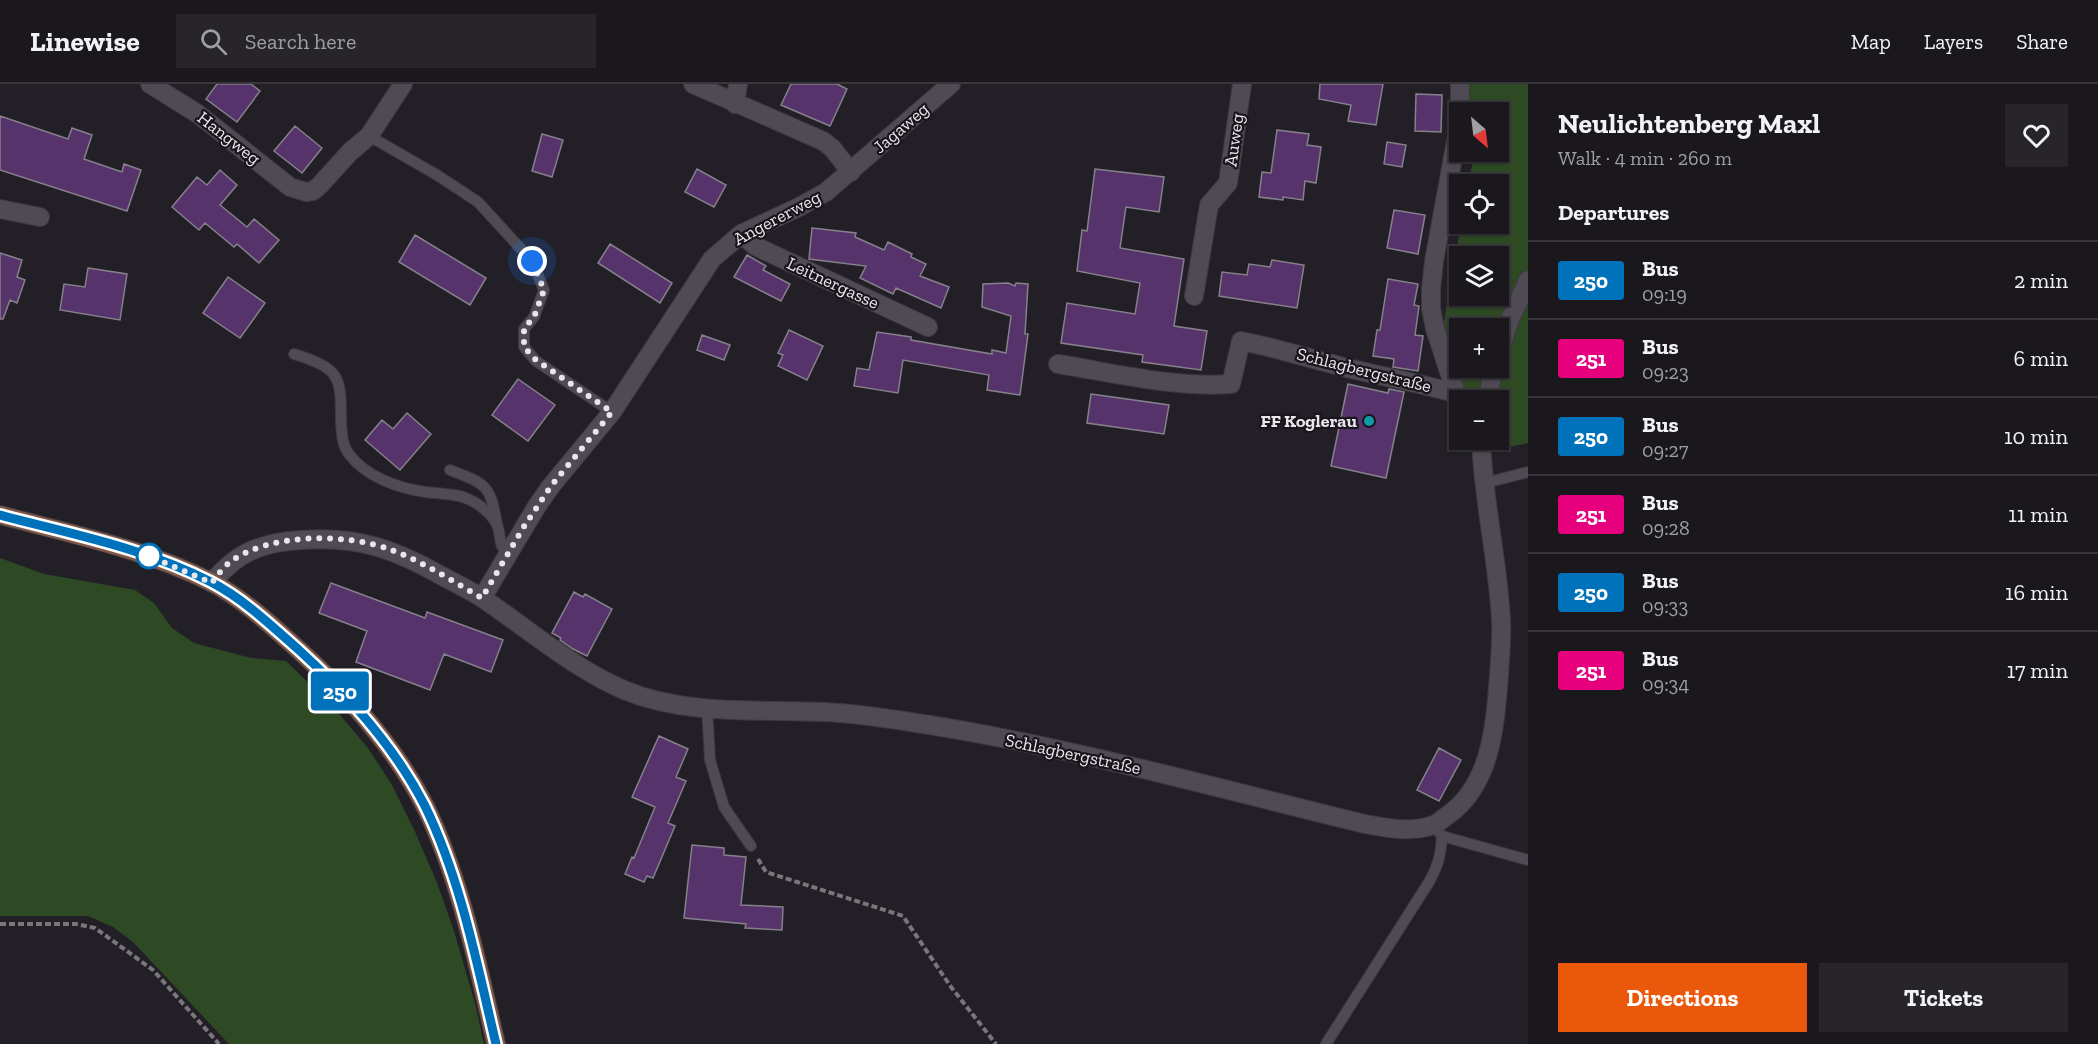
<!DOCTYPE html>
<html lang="en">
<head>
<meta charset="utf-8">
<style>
  body { margin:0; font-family:"Zilla Slab",serif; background:#27242a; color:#f1f3f6; height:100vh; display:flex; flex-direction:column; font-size:22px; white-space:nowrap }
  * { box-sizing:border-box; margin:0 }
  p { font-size:20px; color:#9f9fa4 }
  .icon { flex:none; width:33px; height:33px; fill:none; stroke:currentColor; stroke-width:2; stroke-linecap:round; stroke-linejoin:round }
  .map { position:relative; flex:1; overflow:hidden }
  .sheet { display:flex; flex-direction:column; background:#1a171d; width:570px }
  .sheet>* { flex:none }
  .badge { padding:0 12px; border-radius:4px; font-size:21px; line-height:39px }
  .needle { width:39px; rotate:152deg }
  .fabs { position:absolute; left:1449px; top:18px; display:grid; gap:12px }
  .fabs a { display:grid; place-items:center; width:60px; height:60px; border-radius:0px; background:#1a171d; box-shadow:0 2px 4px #0004,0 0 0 2px #38363b; font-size:30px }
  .you { position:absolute; width:30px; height:30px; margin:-15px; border:4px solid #fff; border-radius:50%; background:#1a73e8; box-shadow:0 0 0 9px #1a73e833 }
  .map>.badge { position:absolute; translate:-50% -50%; box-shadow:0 0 0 3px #fff }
  h2 { padding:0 30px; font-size:22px; line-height:54px }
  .round { display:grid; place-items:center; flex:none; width:63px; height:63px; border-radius:0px; background:#27242a }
  .head { display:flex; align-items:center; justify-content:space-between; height:102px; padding:0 30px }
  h1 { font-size:28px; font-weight:700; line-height:45px }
  .cta { display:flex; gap:12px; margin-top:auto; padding:12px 30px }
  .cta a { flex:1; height:69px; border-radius:0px; background:#ea580c; color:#fff; font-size:24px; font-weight:700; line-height:69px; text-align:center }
  .cta a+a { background:#27242a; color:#f1f3f6 }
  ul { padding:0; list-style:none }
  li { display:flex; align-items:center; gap:18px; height:78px; padding:0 30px; border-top:2px solid #38363b }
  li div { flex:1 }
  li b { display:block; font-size:22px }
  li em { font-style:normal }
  li .badge { min-width:66px; font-weight:700; text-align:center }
  header { display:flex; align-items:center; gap:36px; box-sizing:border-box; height:84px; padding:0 30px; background:#1a171d; border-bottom:2px solid #38363b }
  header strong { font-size:28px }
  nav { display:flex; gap:33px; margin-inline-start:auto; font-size:21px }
  .search { width:420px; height:54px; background:#27242a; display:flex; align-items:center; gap:15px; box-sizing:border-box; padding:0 21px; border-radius:0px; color:#9f9fa4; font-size:22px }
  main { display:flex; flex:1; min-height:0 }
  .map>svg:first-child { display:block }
  .green { fill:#2e4a24; fill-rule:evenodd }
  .building { fill:#56336b; stroke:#85808a; stroke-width:1.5 }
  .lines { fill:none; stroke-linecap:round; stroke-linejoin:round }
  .service-casing { stroke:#3d3940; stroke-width:12 }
  .minor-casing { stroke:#3d3940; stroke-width:20 }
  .secondary-casing { stroke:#3d3940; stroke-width:20 }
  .path { stroke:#79767c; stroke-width:4; stroke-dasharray:6 3; stroke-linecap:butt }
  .service { stroke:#4f4a53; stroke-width:10 }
  .minor { stroke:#4f4a53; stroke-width:18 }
  .secondary { stroke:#815847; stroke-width:18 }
  .line-casing { stroke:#fff; stroke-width:14 }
  .line { stroke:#0072bc; stroke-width:9 }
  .walk { stroke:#e9e6eb; stroke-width:6; stroke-dasharray:0 10.8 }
  .culture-dot { fill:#0f9aa8; stroke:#1a151d; stroke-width:2 }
  .stop-dot { fill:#fff; stroke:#0072bc; stroke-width:3 }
  .labels { text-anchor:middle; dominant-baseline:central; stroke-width:4.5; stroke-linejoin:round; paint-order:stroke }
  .street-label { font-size:18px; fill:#e9e6eb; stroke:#1a151d }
  .poi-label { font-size:18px; font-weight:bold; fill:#e9e6eb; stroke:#1a151d; text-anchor:end }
</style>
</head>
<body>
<header>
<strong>Linewise</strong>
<div class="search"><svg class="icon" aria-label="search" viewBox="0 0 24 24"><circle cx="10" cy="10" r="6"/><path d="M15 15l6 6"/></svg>Search here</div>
<nav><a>Map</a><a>Layers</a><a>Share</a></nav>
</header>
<main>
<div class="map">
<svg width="1528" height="960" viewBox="0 0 1528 960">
  <rect width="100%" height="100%" fill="#231f27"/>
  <path class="green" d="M 1467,0 L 1528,0 L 1528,359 L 1475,370 L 1471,356 L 1498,356 L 1498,316 L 1460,316 L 1442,249 L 1461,140 L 1498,140 L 1498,100 L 1468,100 L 1473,77 L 1472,68 L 1498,68 L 1498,28 L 1469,28 ZM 1460,172 L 1498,172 L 1498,212 L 1460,212 ZM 1460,244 L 1498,244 L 1498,284 L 1460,284 Z
    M 0,474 L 44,490 L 135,506 L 154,519 L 172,544 L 194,559 L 251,574 L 286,577 L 335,625 L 368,664 L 392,701 L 416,750 L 437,799 L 454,847 L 475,919 L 484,960 L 229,960 L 133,858 L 113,843 L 88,832 L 0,832 Z"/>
  <path class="building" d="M 217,0 L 251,0 L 260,7 L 237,38 L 206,15 Z
    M 791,0 L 837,0 L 847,5 L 830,42 L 781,21 Z
    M 1320,0 L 1383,0 L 1376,41 L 1348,37 L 1351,21 L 1319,15 Z
    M 1416,10 L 1442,11 L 1441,48 L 1415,47 Z
    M 0,32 L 68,55 L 72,44 L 92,51 L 84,75 L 122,88 L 124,80 L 141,86 L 127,127 L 0,86 Z
    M 295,42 L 322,64 L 302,89 L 274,67 Z
    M 1277,46 L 1309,50 L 1307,61 L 1321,63 L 1316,99 L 1305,97 L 1303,116 L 1283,113 L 1283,116 L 1259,113 L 1262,88 L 1271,89 Z
    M 542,50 L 563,56 L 552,93 L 532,87 Z
    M 1387,58 L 1406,61 L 1402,83 L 1384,80 Z
    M 697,85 L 726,101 L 714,123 L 685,108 Z
    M 1095,85 L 1164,93 L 1159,128 L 1126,123 L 1120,164 L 1184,175 L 1174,242 L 1207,247 L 1201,286 L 1142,278 L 1143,271 L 1061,259 L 1067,219 L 1135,230 L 1140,199 L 1077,187 L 1082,146 L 1087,147 Z
    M 220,86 L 237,101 L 220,121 L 247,143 L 254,135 L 279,156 L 259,179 L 237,160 L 234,163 L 205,139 L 199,146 L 172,123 L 197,93 L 207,101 Z
    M 1394,126 L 1425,131 L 1418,170 L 1387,164 Z
    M 812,144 L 856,149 L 855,153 L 884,166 L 888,158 L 912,170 L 911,173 L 926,180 L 920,192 L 949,203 L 941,224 L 896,204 L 893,210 L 860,194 L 866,182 L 809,175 Z
    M 415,151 L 486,194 L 470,221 L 399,178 Z
    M 610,160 L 672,199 L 660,219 L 598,179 Z
    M 0,169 L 22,176 L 17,193 L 25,196 L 17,219 L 10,216 L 3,235 L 0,235 Z
    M 747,171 L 766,182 L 763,186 L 790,200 L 781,217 L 734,193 Z
    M 1272,176 L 1304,181 L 1297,224 L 1219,212 L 1222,188 L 1247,191 L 1249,180 L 1270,183 Z
    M 88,184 L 127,190 L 120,236 L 60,226 L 64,200 L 85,203 Z
    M 228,193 L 265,219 L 240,254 L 203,229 Z
    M 1388,195 L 1418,200 L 1414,221 L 1419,222 L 1415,251 L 1423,252 L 1418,287 L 1393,283 L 1394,275 L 1373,272 L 1377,246 L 1380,246 Z
    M 1008,199 L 1015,202 L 1016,199 L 1028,200 L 1025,250 L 1028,250 L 1020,311 L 987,306 L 989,291 L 903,276 L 898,309 L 854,302 L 857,284 L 869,286 L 877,248 L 911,253 L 911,256 L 992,270 L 992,266 L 1006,269 L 1011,232 L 982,223 L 983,200 Z
    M 789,246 L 823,262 L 807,296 L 778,282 L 783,271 L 778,269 Z
    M 702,251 L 730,261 L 724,276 L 697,266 Z
    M 518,295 L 555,321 L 528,357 L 492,331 Z
    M 1348,300 L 1388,309 L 1389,305 L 1404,308 L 1386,394 L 1331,382 Z
    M 1091,310 L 1169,321 L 1164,350 L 1087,339 Z
    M 407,329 L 431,350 L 400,386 L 365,356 L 382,336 L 393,345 Z
    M 331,499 L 425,534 L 427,528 L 503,556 L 491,588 L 444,570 L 430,606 L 356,578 L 367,547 L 319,529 Z
    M 574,508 L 583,513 L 585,510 L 612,525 L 587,572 L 573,565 L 560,556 L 561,554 L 552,549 Z
    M 659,652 L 688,665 L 676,693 L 686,697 L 668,739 L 675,742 L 653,794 L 647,792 L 644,798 L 625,790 L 632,773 L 634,774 L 655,723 L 632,713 Z
    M 1439,664 L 1461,676 L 1439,717 L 1417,706 Z
    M 692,761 L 724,764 L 724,771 L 746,773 L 741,821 L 783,823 L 782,846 L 745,844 L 746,840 L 684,834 Z"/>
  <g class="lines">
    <g class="service-casing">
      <path id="service" d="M 369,52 L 437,91 L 478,118 L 532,177 L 544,206 L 534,233 L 524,245 L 524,263 L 536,277 L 612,328
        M 294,270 C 341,285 341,292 341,339 C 342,350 342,361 349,370 C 366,393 398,404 425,408 C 440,410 457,409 470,416 C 479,420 493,431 497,441 C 502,452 497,461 508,469
        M 450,386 C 486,400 490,400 497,440
        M 1485,399 L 1528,388
        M 707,624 L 710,676 L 724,723 L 751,762
        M 1438,747 L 1442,752 L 1528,776
        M 1326,960 L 1429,798 C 1438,782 1441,770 1442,752"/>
    </g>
    <g class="minor-casing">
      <path id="minor" d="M 150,0 L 198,30 L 290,103 L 306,108 L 313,107 L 320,101 L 350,68 L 369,52 L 403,0
        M 693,0 L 823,57 L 832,64 L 851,88
        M 735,20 L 738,0
        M 1460,28 L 1460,0
        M 1460,35 L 1434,177 L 1431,205 L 1431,224 L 1435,245 L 1460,321
        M 0,125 L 40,133
        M 741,150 L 755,162 L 928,243
        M 1194,212 L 1209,121 L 1228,99 L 1242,0
        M 1498,271 L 1509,238 L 1528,196
        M 1058,280 C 1115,289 1173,304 1231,300 L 1241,257 C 1272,263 1301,272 1332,280 C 1372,291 1413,297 1454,309
        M 1487,316 L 1494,284
        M 212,499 C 237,467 264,458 302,456 C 358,452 394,465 442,492 C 457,500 472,507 485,516 C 531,547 573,584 624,606 C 687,632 758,625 824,628 C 851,629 878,633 904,637 C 1060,660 1212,703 1365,740 C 1386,744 1412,749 1433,741 C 1438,740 1443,734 1448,731 C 1492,700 1495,640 1499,591 C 1500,573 1502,554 1501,536 C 1498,476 1483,416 1481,356
        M 482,514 L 537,422 L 551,402 L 612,328 L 712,175 L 741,150 L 799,123 L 826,108 L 951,0"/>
    </g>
    <g class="secondary-casing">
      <path id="secondary" d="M 0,431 C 71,450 145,465 211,498 C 244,515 273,543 300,567 C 347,610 396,665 425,722 C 460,793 478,882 496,960"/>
    </g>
    <path class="path" d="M 758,775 L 766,788 L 903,832 L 951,903 L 996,960
      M 0,840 L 76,840 L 95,844 L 153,886 L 219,960"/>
    <use href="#service" class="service"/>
    <use href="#minor" class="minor"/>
    <use href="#secondary" class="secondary"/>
  </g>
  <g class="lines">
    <g class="line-casing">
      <path id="line" d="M 0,431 C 71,450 145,464 211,498 C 244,515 273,543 300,567 C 347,610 396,665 425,722 C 461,796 477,880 496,960"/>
    </g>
    <use href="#line" class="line"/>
    <path class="walk" d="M 149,472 L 142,469 L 212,499 C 217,491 223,484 230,478 C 270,449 344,449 389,465 C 422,477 452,497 482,514 L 523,444 L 551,402 L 612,328 L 536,276 L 524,263 L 524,244 L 534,233 L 544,206 L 532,177"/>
  </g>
  <circle class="culture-dot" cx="1369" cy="337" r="6"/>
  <circle class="stop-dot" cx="149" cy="472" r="12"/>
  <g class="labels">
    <g class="street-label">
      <text transform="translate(901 44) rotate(-41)">Jagaweg</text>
      <text transform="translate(229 54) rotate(38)">Hangweg</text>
      <text transform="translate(1234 56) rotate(-82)">Auweg</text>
      <text transform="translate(777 134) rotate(-28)">Angererweg</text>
      <text transform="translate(833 199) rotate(25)">Leitnergasse</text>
      <text transform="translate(1364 286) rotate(14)">Schlagbergstraße</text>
      <text transform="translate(1073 670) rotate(12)">Schlagbergstraße</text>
    </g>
    <g class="poi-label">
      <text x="1357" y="337">FF Koglerau</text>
    </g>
  </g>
</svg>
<div class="fabs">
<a><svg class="needle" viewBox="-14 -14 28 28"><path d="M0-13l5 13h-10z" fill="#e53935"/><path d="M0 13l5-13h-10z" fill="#9f9fa4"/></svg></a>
<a><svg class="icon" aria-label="locate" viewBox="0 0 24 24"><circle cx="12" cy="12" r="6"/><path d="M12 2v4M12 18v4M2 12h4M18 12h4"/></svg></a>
<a><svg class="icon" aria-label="layers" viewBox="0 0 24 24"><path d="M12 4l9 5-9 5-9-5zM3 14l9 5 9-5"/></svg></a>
<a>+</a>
<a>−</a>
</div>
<div class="you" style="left:532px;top:177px"></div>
<b class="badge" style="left:340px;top:607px;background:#0072bc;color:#fff">250</b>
</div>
<section class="sheet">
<div class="head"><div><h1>Neulichtenberg Maxl</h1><p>Walk · 4 min · 260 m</p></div><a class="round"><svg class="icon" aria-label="heart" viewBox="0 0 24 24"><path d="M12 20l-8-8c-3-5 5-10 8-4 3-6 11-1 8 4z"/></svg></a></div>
<h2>Departures</h2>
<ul>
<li><span class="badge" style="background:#0072bc;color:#fff">250</span><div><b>Bus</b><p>09:19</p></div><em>2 min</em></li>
<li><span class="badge" style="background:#e6007e;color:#fff">251</span><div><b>Bus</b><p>09:23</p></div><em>6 min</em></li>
<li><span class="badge" style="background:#0072bc;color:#fff">250</span><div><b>Bus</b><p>09:27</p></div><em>10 min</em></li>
<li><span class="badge" style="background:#e6007e;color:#fff">251</span><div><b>Bus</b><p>09:28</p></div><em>11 min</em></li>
<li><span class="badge" style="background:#0072bc;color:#fff">250</span><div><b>Bus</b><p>09:33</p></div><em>16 min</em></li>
<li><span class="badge" style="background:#e6007e;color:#fff">251</span><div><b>Bus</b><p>09:34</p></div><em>17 min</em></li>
</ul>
<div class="cta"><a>Directions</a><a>Tickets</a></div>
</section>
</main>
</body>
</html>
